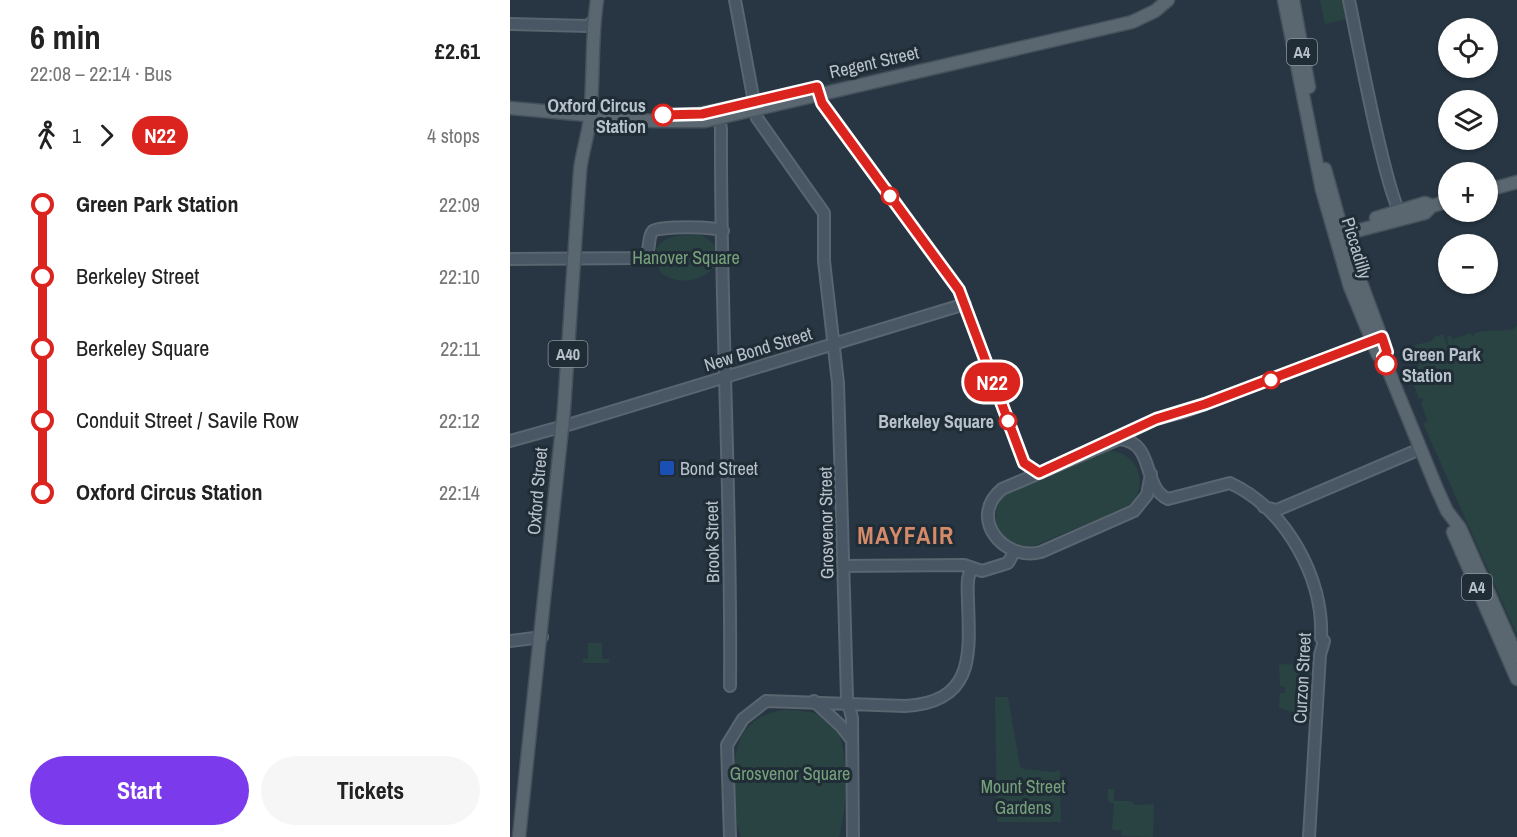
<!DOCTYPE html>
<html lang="en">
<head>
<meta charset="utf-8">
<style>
  body { margin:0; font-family:"Archivo Narrow",sans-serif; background:#f6f6f6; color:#222; height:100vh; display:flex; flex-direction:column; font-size:22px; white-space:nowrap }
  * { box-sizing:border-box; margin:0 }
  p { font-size:20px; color:#767676 }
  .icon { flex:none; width:33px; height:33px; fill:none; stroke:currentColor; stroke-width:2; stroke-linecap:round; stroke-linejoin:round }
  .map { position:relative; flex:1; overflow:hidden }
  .drawer { display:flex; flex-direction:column; background:#fff; width:510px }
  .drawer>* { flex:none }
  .badge { padding:0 12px; border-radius:20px; font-size:21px; line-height:39px }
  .tools { position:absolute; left:928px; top:18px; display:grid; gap:12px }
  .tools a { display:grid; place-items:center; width:60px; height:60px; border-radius:50%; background:#fff; box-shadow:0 2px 4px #0004; font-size:30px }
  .map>.badge { position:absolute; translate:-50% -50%; box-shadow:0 0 0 3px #fff }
  .legs { display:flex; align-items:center; gap:9px; height:66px; padding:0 30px; font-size:20px }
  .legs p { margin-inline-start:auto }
  .summary { display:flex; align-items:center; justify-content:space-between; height:102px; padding:0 30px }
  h1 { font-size:33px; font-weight:800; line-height:45px }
  .action { display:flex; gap:12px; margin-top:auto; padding:12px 30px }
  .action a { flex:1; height:69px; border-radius:36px; background:#7c3aed; color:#fff; font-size:24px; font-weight:800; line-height:69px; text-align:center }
  .action a+a { background:#f6f6f6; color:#222 }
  ul { padding:0 30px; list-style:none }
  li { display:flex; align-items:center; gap:21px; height:72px; font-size:22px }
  li i { display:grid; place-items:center; width:9px; height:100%; margin:0 8px; background:currentColor }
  li i::after { content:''; width:15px; height:15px; margin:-8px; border:4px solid; border-radius:50%; background:#fff }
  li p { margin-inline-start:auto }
  li:first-child i { background:linear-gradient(#0000 50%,currentColor 0) }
  li:last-child i { background:linear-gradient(currentColor 50%,#0000 0) }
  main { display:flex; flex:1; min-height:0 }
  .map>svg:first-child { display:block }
  .green { fill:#294342 }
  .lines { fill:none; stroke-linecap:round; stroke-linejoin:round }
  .secondary-casing { stroke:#59656f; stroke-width:14 }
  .primary-casing { stroke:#45515b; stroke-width:15 }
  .secondary { stroke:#495765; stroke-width:10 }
  .primary { stroke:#5a6771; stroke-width:12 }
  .line-1-casing { stroke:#fff; stroke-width:14 }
  .line-1 { stroke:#dc241f; stroke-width:9 }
  .stop-1-dot { fill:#fff; stroke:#dc241f; stroke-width:3 }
  .transit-dot { fill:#1a4fb4; stroke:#202d37; stroke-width:2 }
  .labels { text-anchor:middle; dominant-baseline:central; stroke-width:6; stroke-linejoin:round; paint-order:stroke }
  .shield { fill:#202d37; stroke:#8a959f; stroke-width:1.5 }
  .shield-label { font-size:16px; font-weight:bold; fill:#b8c2cc }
  .street-label { font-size:18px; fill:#b8c2cc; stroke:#202d37 }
  .stop-label { font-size:18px; font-weight:bold; fill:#b8c2cc; stroke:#202d37; text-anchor:end }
  .park-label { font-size:18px; fill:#77a17b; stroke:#202d37 }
  .poi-label { font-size:18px; fill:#b8c2cc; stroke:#202d37; text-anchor:start }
  .district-label { font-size:24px; font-weight:bold; letter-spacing:1.5px; fill:#d58a6a; stroke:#202d37 }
</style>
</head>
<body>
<main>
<section class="drawer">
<div class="summary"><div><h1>6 min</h1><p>22:08 – 22:14 · Bus</p></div><b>£2.61</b></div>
<div class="legs"><svg class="icon" aria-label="walk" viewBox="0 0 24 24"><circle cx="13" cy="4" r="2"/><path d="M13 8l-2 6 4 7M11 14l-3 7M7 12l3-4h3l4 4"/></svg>1<svg class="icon" aria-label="forward" viewBox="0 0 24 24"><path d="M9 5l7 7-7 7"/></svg><b class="badge" style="background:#dc241f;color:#fff">N22</b><p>4 stops</p></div>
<ul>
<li><i style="color:#dc241f"></i><b>Green Park Station</b><p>22:09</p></li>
<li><i style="color:#dc241f"></i><span>Berkeley Street</span><p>22:10</p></li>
<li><i style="color:#dc241f"></i><span>Berkeley Square</span><p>22:11</p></li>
<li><i style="color:#dc241f"></i><span>Conduit Street / Savile Row</span><p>22:12</p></li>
<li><i style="color:#dc241f"></i><b>Oxford Circus Station</b><p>22:14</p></li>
</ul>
<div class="action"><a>Start</a><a>Tickets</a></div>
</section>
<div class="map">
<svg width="1007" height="837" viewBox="0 0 1007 837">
  <rect width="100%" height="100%" fill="#273642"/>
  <path class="green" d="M 810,0 L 833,0 L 838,19 L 815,24 Z
    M 191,235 C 236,258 182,298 150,272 L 145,252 C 154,232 173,236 191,235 Z
    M 1007,325 L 1007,635 L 913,423 L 918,421 L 911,404 L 914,399 L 909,398 L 897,368 L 909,366 L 905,345 L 922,341 L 924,337 L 933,334 L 939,350 L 937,336 L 940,335 L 943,339 L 961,333 L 962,337 L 965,333 C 979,329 990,332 1004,329 Z
    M 594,451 C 627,448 643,486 617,507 L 521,547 C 489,551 473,513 498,492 Z
    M 78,643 L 92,643 L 92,659 L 99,659 L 99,663 L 73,663 L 73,659 L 78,659 Z
    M 769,664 L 790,665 L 790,672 L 801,672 L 798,710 L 786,709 L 786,713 L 769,708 L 770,693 L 775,693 L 775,687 L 770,686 Z
    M 485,697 L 498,697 L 510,766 L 513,769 L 544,772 L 550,770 L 551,822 L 487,822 Z
    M 273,710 C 288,710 311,711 322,723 C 341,743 337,811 329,837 L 231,837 L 227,825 C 225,779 211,720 273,710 Z
    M 598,789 L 604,789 L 604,801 L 621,801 L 625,805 L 644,804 L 643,837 L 612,836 L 611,830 L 602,830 L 604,804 L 598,801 Z"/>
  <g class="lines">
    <g class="secondary-casing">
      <path id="secondary" d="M 225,0 L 247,118 L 314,213 L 314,261 L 328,383 L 337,698 L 342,718 L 343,837
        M 839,0 C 846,33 877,202 893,217
        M 0,24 L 78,26 L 85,19
        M 307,87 L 312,103 L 449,290 L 514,463 L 529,473
        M 208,111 L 211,129 C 210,314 222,500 220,686
        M 0,259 L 129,258 L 137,253 C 140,247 138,236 143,231 C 149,226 206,226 213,231
        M 605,439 L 646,419 L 674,412 L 870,338
        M 0,441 L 61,424 L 455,304
        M 641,474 L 637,495 L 624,511 L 531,552 C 494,562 457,518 492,489 L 609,439 C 646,442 631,487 658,499 L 720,483 C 776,509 814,578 811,638 L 814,641 L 810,655 L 799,837
        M 754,507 L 767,510 L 910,449
        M 333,566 L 454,565 L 472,571 L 498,563 L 504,552
        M 0,641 L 32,637
        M 304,701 L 331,726 L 341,739
        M 220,837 L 217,745 L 233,719 L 256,701 L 395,706 C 464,702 460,656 458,602 C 458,591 456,579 461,570"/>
    </g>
    <g class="primary-casing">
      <path id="primary" d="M 774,0 L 812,190 L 840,287 L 868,355 L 873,357 L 927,489 L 937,511 L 950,528 L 1007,657
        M 783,0 L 799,87
        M 0,108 L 142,121 L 195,121 L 622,22 L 645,11 L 658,0
        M 183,115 L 263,99
        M 815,169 L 833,234 L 876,350 L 873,357
        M 978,190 L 1007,182
        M 866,218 L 915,203 L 922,206
        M 827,236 L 915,213 L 922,206 L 939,201
        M 943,532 L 1007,679
        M 9,837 L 54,409 L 70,171 C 72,152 78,137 80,117 C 84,78 81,39 87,0"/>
    </g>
    <use href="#secondary" class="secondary"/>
    <use href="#primary" class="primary"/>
  </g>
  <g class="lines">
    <g class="line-1-casing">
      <path id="line-1" d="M 153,115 L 192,114 L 307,87 L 312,103 L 449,290 L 514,463 L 529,473 L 646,419 L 695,404 L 872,337 L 877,352 L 873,357 L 876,364"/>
    </g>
    <use href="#line-1" class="line-1"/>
  </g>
  <g class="stop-1-dot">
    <circle cx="153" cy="115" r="10"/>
    <circle cx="380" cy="196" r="8"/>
    <circle cx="876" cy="364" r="10"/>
    <circle cx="761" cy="380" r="8"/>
    <circle cx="498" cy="421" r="8"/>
  </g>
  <rect class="transit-dot" x="149" y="460" width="16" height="16" rx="3"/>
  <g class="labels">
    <g class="shield">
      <rect x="777" y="39" width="30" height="26" rx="4.5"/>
      <rect x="38.5" y="341" width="39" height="26" rx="4.5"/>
      <rect x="952" y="574" width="30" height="26" rx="4.5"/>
    </g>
    <g class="shield-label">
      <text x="792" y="52">A4</text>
      <text x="58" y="354">A40</text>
      <text x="967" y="587">A4</text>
    </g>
    <g class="street-label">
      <text transform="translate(364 62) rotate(-13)">Regent Street</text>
      <text transform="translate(847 248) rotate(73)">Piccadilly</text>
      <text transform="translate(248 349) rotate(-17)">New Bond Street</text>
      <text transform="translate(27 491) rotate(-85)">Oxford Street</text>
      <text transform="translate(316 523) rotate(-91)">Grosvenor Street</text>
      <text transform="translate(202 542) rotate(-91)">Brook Street</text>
      <text transform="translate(792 678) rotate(-87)">Curzon Street</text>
    </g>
    <g class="stop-label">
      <text x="136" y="105">Oxford Circus<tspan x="136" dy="21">Station</tspan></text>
      <text x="892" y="354" text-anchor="start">Green Park<tspan x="892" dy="21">Station</tspan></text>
      <text x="484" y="421">Berkeley Square</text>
    </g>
    <g class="park-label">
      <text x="176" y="257">Hanover Square</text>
      <text x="280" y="773">Grosvenor Square</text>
      <text x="513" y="786">Mount Street<tspan x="513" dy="21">Gardens</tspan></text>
    </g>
    <g class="poi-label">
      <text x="170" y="468">Bond Street</text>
    </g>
    <g class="district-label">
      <text x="396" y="535">MAYFAIR</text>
    </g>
  </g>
</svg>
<div class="tools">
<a><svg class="icon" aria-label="locate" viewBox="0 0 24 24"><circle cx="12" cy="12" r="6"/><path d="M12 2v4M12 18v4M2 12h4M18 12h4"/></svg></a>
<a><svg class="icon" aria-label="layers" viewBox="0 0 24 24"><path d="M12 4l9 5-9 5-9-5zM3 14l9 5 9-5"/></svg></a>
<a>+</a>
<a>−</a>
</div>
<b class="badge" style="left:482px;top:382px;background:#dc241f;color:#fff">N22</b>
</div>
</main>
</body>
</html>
